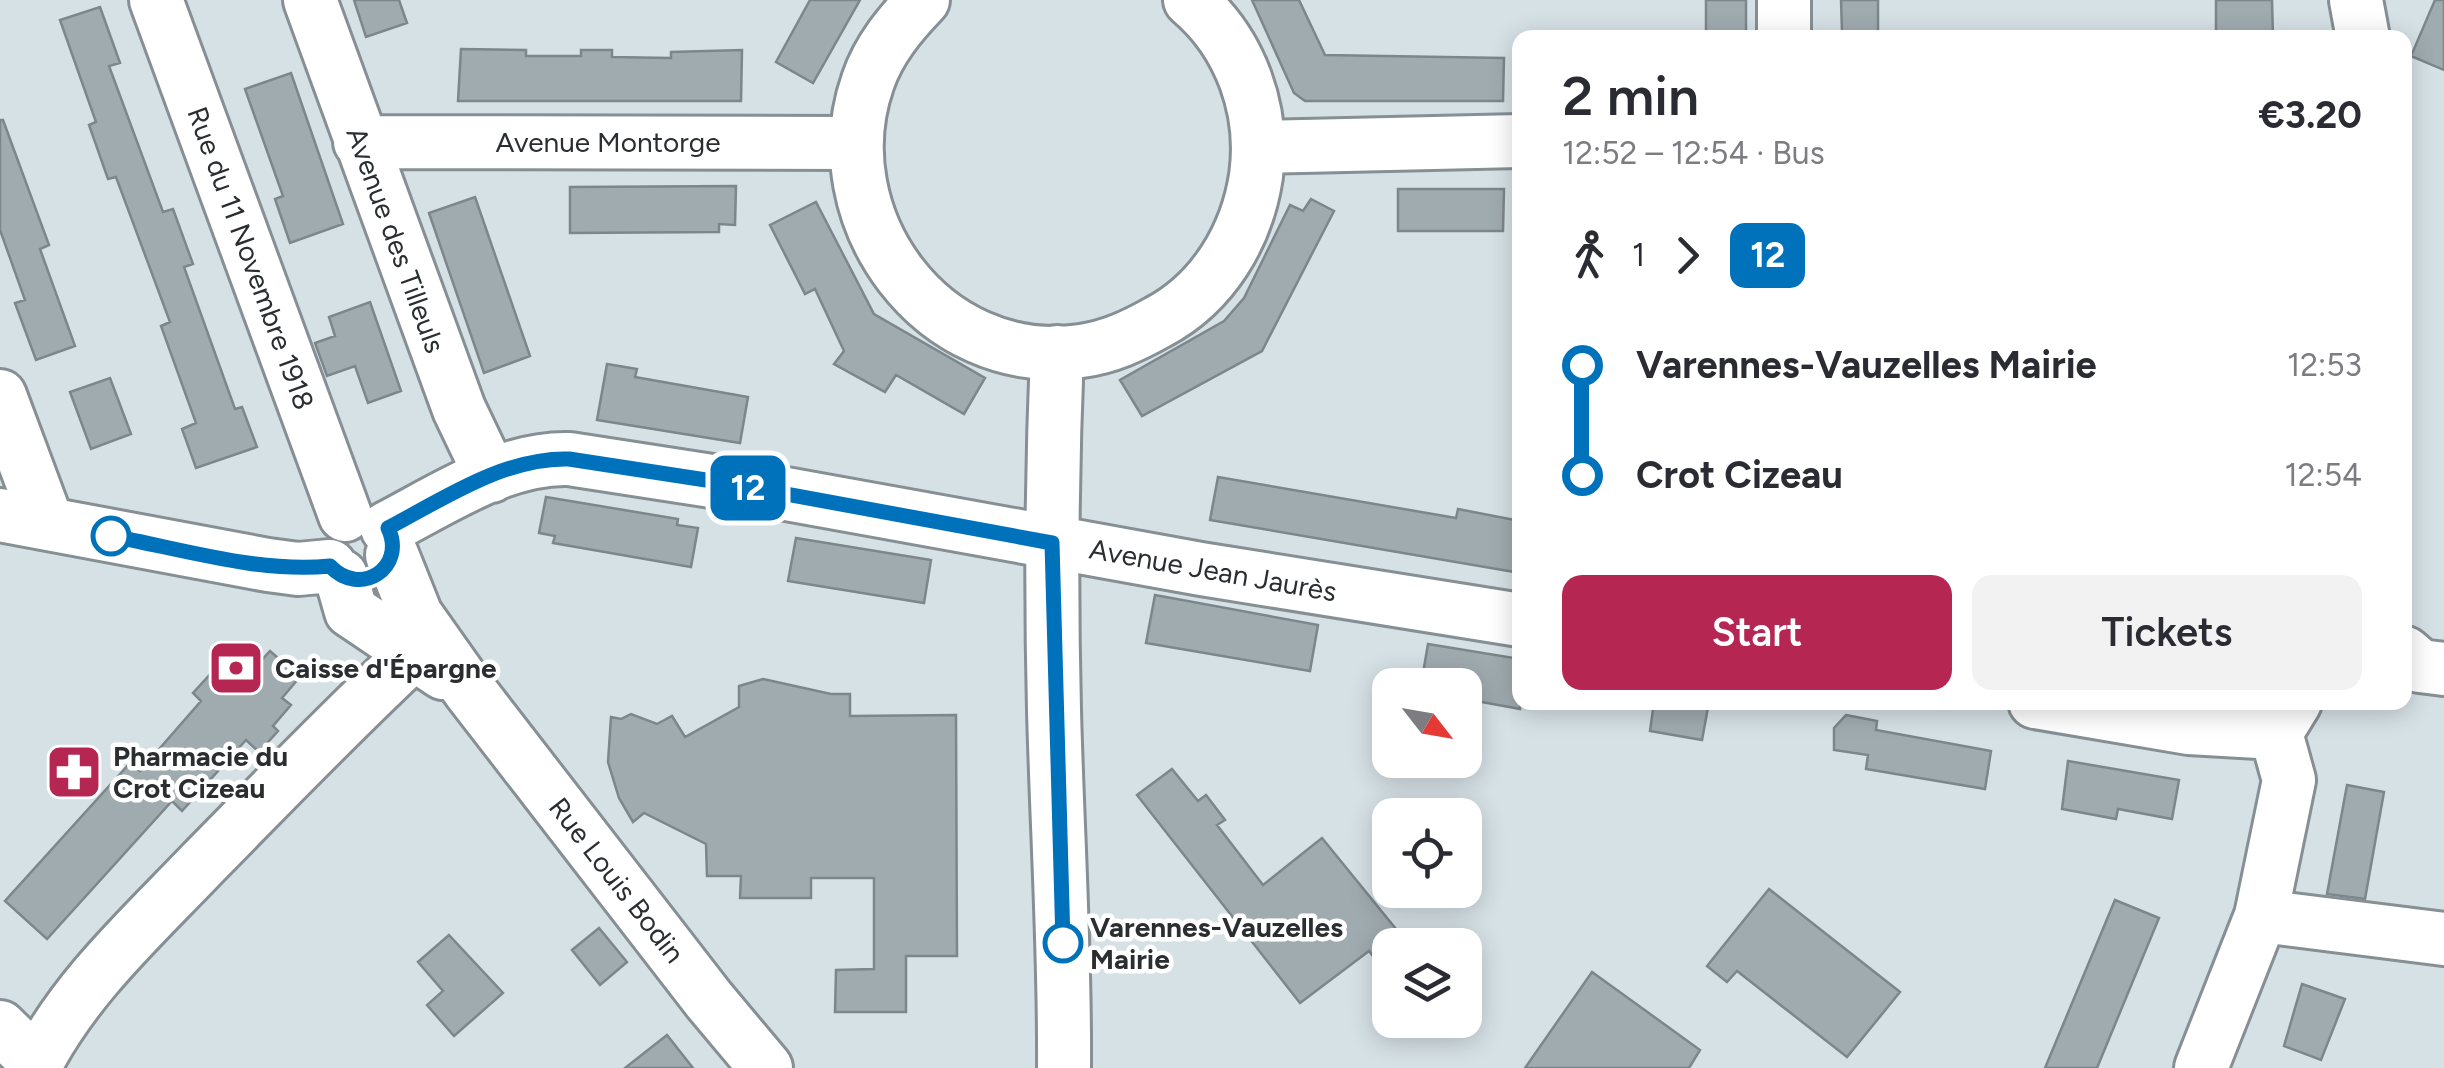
<!DOCTYPE html>
<html lang="en">
<head>
<meta charset="utf-8">
<style>
  body { margin:0; font-family:Figtree,sans-serif; background:#f2f2f3; color:#2b2b33; height:100vh; display:flex; flex-direction:column; font-size:38px; white-space:nowrap }
  * { box-sizing:border-box; margin:0 }
  p { font-size:32px; color:#7c7c81 }
  .icon { flex:none; width:55px; height:55px; fill:none; stroke:currentColor; stroke-width:2; stroke-linecap:round; stroke-linejoin:round }
  .map { position:relative; flex:1; overflow:hidden }
  .details { position:absolute; left:1512px; top:30px; width:900px; height:680px; display:flex; flex-direction:column; background:#fff; border-radius:20px; box-shadow:0 5px 25px #0003 }
  .details>* { flex:none }
  .badge { padding:0 20px; border-radius:15px; font-size:35px; line-height:65px }
  .needle { width:65px; rotate:121deg }
  .controls { position:absolute; left:1372px; top:668px; display:grid; gap:20px }
  .controls a { display:grid; place-items:center; width:110px; height:110px; border-radius:20px; background:#fff; box-shadow:0 5px 25px #0003; font-size:50px }
  .map>.badge { position:absolute; translate:-50% -50%; box-shadow:0 0 0 5px #fff }
  .legs { display:flex; align-items:center; gap:15px; height:110px; padding:0 50px; font-size:32px }
  .legs p { margin-inline-start:auto }
  .overview { display:flex; align-items:center; justify-content:space-between; height:170px; padding:0 50px }
  h1 { font-size:55px; font-weight:600; line-height:75px }
  .cta { display:flex; gap:20px; margin-top:auto; padding:20px 50px }
  .cta a { flex:1; height:115px; border-radius:20px; background:#b62653; color:#fff; font-size:40px; font-weight:600; line-height:115px; text-align:center }
  .cta a+a { background:#f2f2f3; color:#2b2b33 }
  ul { padding:0 50px; list-style:none }
  li { display:flex; align-items:center; gap:35px; height:110px; font-size:38px }
  li i { display:grid; place-items:center; width:15px; height:100%; margin:0 12px; background:currentColor }
  li i::after { content:''; width:25px; height:25px; margin:-12px; border:8px solid; border-radius:50%; background:#fff }
  li p { margin-inline-start:auto }
  li:first-child i { background:linear-gradient(#0000 50%,currentColor 0) }
  li:last-child i { background:linear-gradient(currentColor 50%,#0000 0) }
  .map>svg:first-child { display:block }
  .building { fill:#a0abb0; stroke:#7c868b; stroke-width:2.5 }
  .lines { fill:none; stroke-linecap:round; stroke-linejoin:round }
  .minor-casing { stroke:#858f94; stroke-width:58 }
  .minor { stroke:#fff; stroke-width:52 }
  .line-1-casing { stroke:#fff; stroke-width:22 }
  .line-1 { stroke:#0072bc; stroke-width:15 }
  .stop-1-dot { fill:#fff; stroke:#0072bc; stroke-width:5 }
  .labels { text-anchor:middle; dominant-baseline:central; stroke-width:9; stroke-linejoin:round; paint-order:stroke }
  .street-label { font-size:28px; fill:#2a2e30; stroke:#fff }
  .poi-label { font-size:28px; font-weight:bold; fill:#2a2e30; stroke:#fff; text-anchor:start }
  .stop-label { font-size:28px; font-weight:bold; fill:#2a2e30; stroke:#fff; text-anchor:start }
</style>
</head>
<body>
<div class="map">
<svg width="2444" height="1068" viewBox="0 0 2444 1068">
  <rect width="100%" height="100%" fill="#d6e1e6"/>
  <path class="building" d="M 354,0 L 399,0 L 407,23 L 366,37 Z
    M 810,0 L 860,0 L 813,83 L 776,62 Z
    M 1252,0 L 1299,0 L 1325,55 L 1504,58 L 1503,101 L 1305,101 L 1294,93 Z
    M 1706,0 L 1746,0 L 1746,38 L 1706,38 Z
    M 1841,0 L 1878,0 L 1878,38 L 1847,38 L 1847,32 L 1842,32 Z
    M 2216,0 L 2272,0 L 2273,38 L 2216,38 Z
    M 2435,0 L 2444,0 L 2444,70 L 2411,56 Z
    M 100,7 L 120,63 L 109,66 L 163,212 L 173,209 L 193,264 L 184,267 L 235,409 L 242,407 L 257,447 L 196,468 L 182,429 L 196,423 L 161,326 L 170,322 L 116,177 L 108,179 L 89,125 L 96,122 L 60,20 Z
    M 461,49 L 526,50 L 526,56 L 581,56 L 581,50 L 612,50 L 612,57 L 671,58 L 671,52 L 742,50 L 741,101 L 458,101 Z
    M 291,73 L 343,224 L 290,243 L 275,199 L 283,196 L 245,89 Z
    M 0,120 L 3,120 L 49,245 L 40,249 L 75,346 L 36,360 L 15,303 L 25,300 L 0,230 Z
    M 736,186 L 735,225 L 719,224 L 719,232 L 570,233 L 570,187 Z
    M 1398,189 L 1504,189 L 1503,231 L 1398,231 Z
    M 475,197 L 530,356 L 484,373 L 429,213 Z
    M 1311,199 L 1334,211 L 1262,351 L 1142,416 L 1120,380 L 1224,321 L 1244,298 L 1290,205 L 1303,211 Z
    M 816,202 L 874,314 L 985,378 L 964,414 L 896,375 L 885,392 L 834,364 L 844,351 L 815,289 L 805,294 L 770,225 Z
    M 370,302 L 401,391 L 368,403 L 355,366 L 327,376 L 315,343 L 335,336 L 329,317 Z
    M 607,364 L 637,369 L 635,377 L 748,397 L 740,443 L 597,420 Z
    M 110,378 L 131,434 L 91,449 L 70,392 Z
    M 1218,477 L 1456,518 L 1458,509 L 1520,521 L 1520,573 L 1210,520 Z
    M 546,497 L 678,519 L 677,525 L 698,528 L 691,567 L 553,543 L 555,536 L 539,533 Z
    M 796,538 L 931,560 L 924,603 L 788,581 Z
    M 1155,595 L 1318,625 L 1310,671 L 1146,643 Z
    M 1428,644 L 1520,659 L 1520,709 L 1465,699 L 1465,685 L 1421,685 Z
    M 237,645 L 259,663 L 270,651 L 300,677 L 282,698 L 291,705 L 273,726 L 278,731 L 259,752 L 246,740 L 182,811 L 172,801 L 47,939 L 5,901 L 130,763 L 140,771 L 201,701 L 193,693 Z
    M 763,679 L 831,694 L 850,694 L 850,716 L 956,715 L 957,956 L 906,956 L 906,1012 L 835,1012 L 836,970 L 874,969 L 874,878 L 811,878 L 811,898 L 740,898 L 741,876 L 707,876 L 706,844 L 644,813 L 633,822 L 619,798 L 608,762 L 611,717 L 621,719 L 631,714 L 657,724 L 672,716 L 685,737 L 739,707 L 739,686 Z
    M 1654,702 L 1709,702 L 1702,740 L 1650,731 Z
    M 1846,715 L 1877,721 L 1876,730 L 1991,751 L 1985,789 L 1866,769 L 1868,755 L 1834,750 L 1834,728 Z
    M 2068,761 L 2179,780 L 2172,819 L 2118,809 L 2116,819 L 2062,809 Z
    M 1172,769 L 1198,801 L 1206,795 L 1225,820 L 1217,825 L 1263,885 L 1322,838 L 1409,945 L 1390,945 L 1390,978 L 1369,951 L 1300,1003 L 1137,795 Z
    M 2347,785 L 2384,792 L 2365,899 L 2327,894 Z
    M 1769,889 L 1900,992 L 1847,1057 L 1737,971 L 1727,982 L 1707,966 Z
    M 2115,900 L 2159,918 L 2097,1068 L 2045,1068 Z
    M 599,928 L 627,962 L 600,985 L 572,950 Z
    M 449,935 L 503,993 L 454,1036 L 427,1005 L 443,991 L 418,962 Z
    M 1592,972 L 1700,1050 L 1689,1068 L 1525,1068 Z
    M 2302,984 L 2345,999 L 2321,1060 L 2284,1046 Z
    M 667,1035 L 693,1068 L 625,1068 Z"/>
  <g class="lines">
    <g class="minor-casing">
      <path id="minor" d="M 156,0 L 345,515
        M 310,0 L 459,409 L 491,476
        M 923,0 C 900,24 879,49 868,81 C 820,217 932,372 1081,351 C 1110,347 1133,336 1158,322 C 1213,293 1247,236 1256,176 C 1265,111 1241,43 1190,0
        M 1784,0 L 1784,38
        M 2356,0 L 2363,38
        M 360,142 L 856,143
        M 1260,147 L 1520,141
        M 1057,352 C 1052,471 1051,590 1054,710 C 1057,829 1065,949 1064,1068
        M 0,396 L 47,522
        M 0,515 L 268,565 L 298,569 L 330,566
        M 387,528 C 443,499 505,457 569,459 L 731,484 L 1201,569 L 1520,620
        M 392,555 L 416,615 L 469,690 L 709,1000 L 766,1068
        M 341,576 L 351,611 L 443,673
        M 2405,653 L 2420,666 L 2444,669
        M 2035,702 L 2189,728 L 2276,733
        M 2261,916 L 2444,939
        M 0,1027 L 37,1063
        M 34,1068 C 74,988 142,927 203,863 C 273,792 341,721 414,653
        M 2201,1068 L 2261,916 L 2289,780 L 2276,733 L 2295,702"/>
    </g>
    <use href="#minor" class="minor"/>
  </g>
  <g class="lines">
    <g class="line-1-casing">
      <path id="line-1" d="M 111,536 C 182,549 258,573 330,566 C 360,598 407,568 388,528 C 443,499 505,457 569,459 L 732,484 L 1052,543 L 1063,943"/>
    </g>
    <use href="#line-1" class="line-1"/>
  </g>
  <defs>
    <g id="bank-square" transform="scale(2.875)"><rect x="-9" y="-9" width="18" height="18" rx="4" fill="#b62653" stroke="#fff"/><path d="M-6-4H6V4H-6ZM0-2.3a2.3 2.3 0 1 0 0 4.6a2.3 2.3 0 1 0 0-4.6Z" fill="#fff"/></g>
    <g id="pharmacy-square" transform="scale(2.875)"><rect x="-9" y="-9" width="18" height="18" rx="4" fill="#b62653" stroke="#fff"/><path d="M-2-6h4v4h4v4h-4v4h-4v-4h-4v-4h4Z" fill="#fff"/></g>
  </defs>
  <g fill-rule="evenodd">
    <use href="#bank-square" x="236" y="668"/>
    <use href="#pharmacy-square" x="74" y="772"/>
  </g>
  <g class="stop-1-dot">
    <circle cx="111" cy="536" r="18"/>
    <circle cx="1063" cy="943" r="18"/>
  </g>
  <g class="labels">
    <g class="street-label">
      <text x="608" y="142">Avenue Montorge</text>
      <text transform="translate(396 240) rotate(70)">Avenue des Tilleuls</text>
      <text transform="translate(251 258) rotate(70)">Rue du 11 Novembre 1918</text>
      <text transform="translate(1213 570) rotate(10)">Avenue Jean Jaurès</text>
      <text transform="translate(617 880) rotate(52)">Rue Louis Bodin</text>
    </g>
    <g class="poi-label">
      <text x="275" y="668">Caisse d'Épargne</text>
      <text x="113" y="756">Pharmacie du<tspan x="113" dy="32">Crot Cizeau</tspan></text>
    </g>
    <g class="stop-label">
      <text x="1090" y="927">Varennes-Vauzelles<tspan x="1090" dy="32">Mairie</tspan></text>
    </g>
  </g>
</svg>
<div class="controls">
<a><svg class="needle" viewBox="-14 -14 28 28"><path d="M0-13l5 13h-10z" fill="#e53935"/><path d="M0 13l5-13h-10z" fill="#7c7c81"/></svg></a>
<a><svg class="icon" aria-label="locate" viewBox="0 0 24 24"><circle cx="12" cy="12" r="6"/><path d="M12 2v4M12 18v4M2 12h4M18 12h4"/></svg></a>
<a><svg class="icon" aria-label="layers" viewBox="0 0 24 24"><path d="M12 4l9 5-9 5-9-5zM3 14l9 5 9-5"/></svg></a>
</div>
<b class="badge" style="left:748px;top:488px;background:#0072bc;color:#fff">12</b>
<section class="details">
<div class="overview"><div><h1>2 min</h1><p>12:52 – 12:54 · Bus</p></div><b>€3.20</b></div>
<div class="legs"><svg class="icon" aria-label="walk" viewBox="0 0 24 24"><circle cx="13" cy="4" r="2"/><path d="M13 8l-2 6 4 7M11 14l-3 7M7 12l3-4h3l4 4"/></svg>1<svg class="icon" aria-label="forward" viewBox="0 0 24 24"><path d="M9 5l7 7-7 7"/></svg><b class="badge" style="background:#0072bc;color:#fff">12</b></div>
<ul>
<li><i style="color:#0072bc"></i><b>Varennes-Vauzelles Mairie</b><p>12:53</p></li>
<li><i style="color:#0072bc"></i><b>Crot Cizeau</b><p>12:54</p></li>
</ul>
<div class="cta"><a>Start</a><a>Tickets</a></div>
</section>
</div>
</body>
</html>
